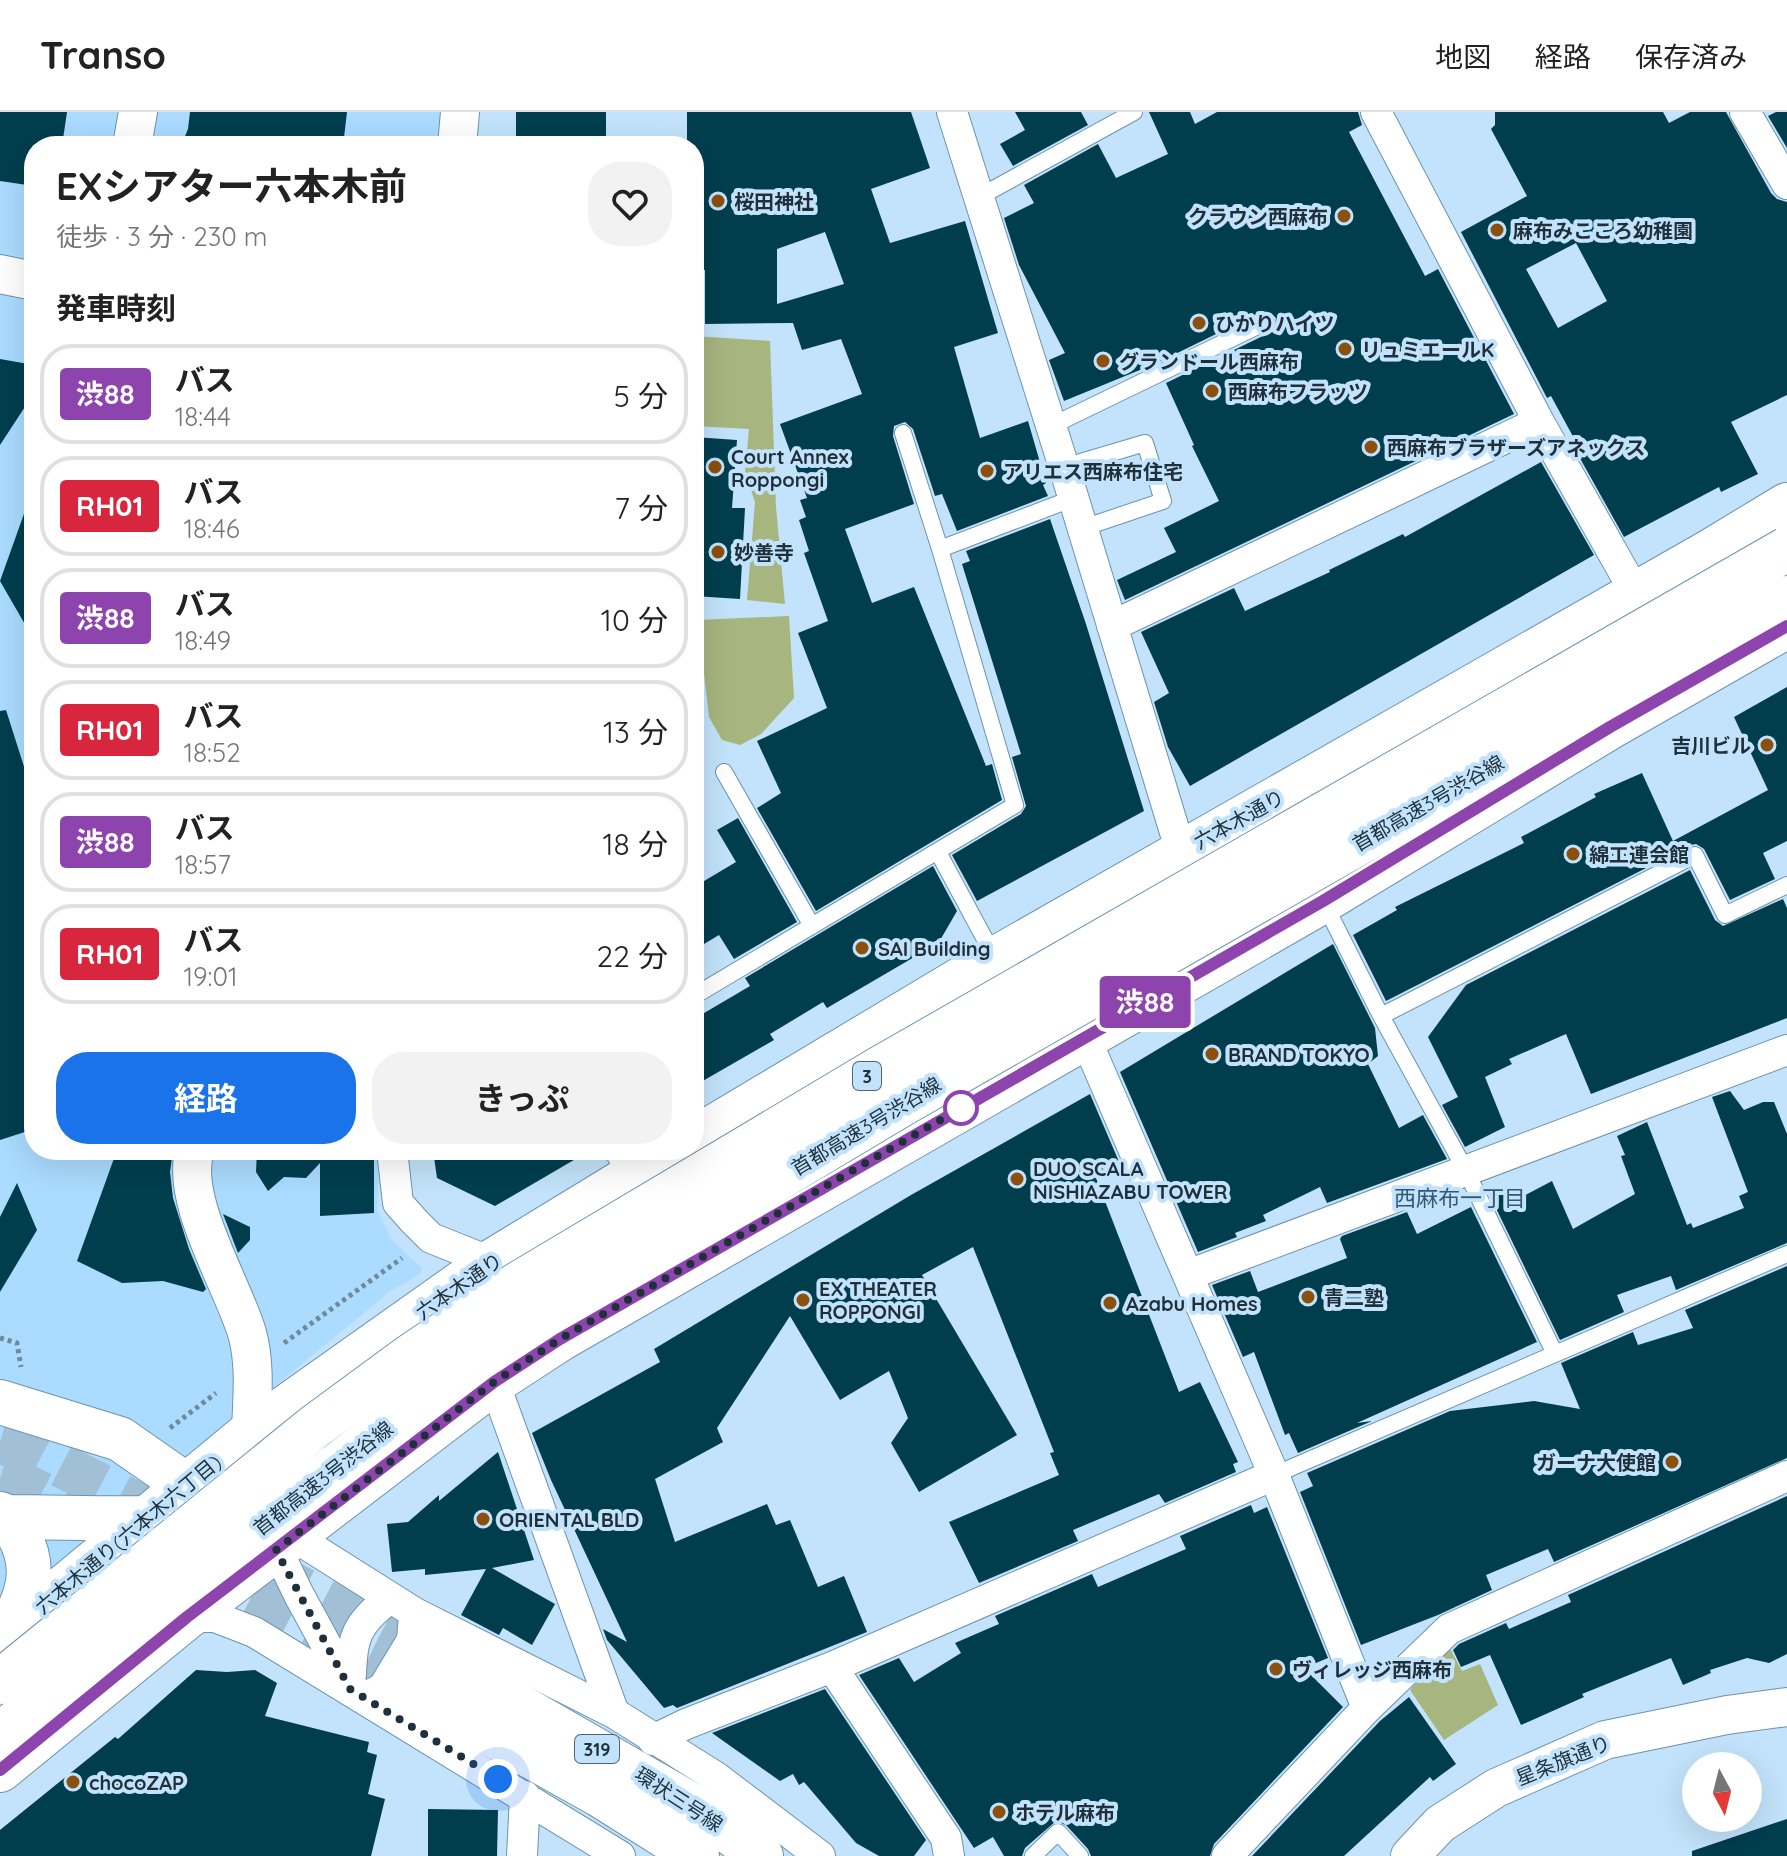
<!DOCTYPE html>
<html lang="ja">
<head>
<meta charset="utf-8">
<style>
  body { margin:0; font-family:Quicksand,"Noto Sans JP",sans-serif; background:#f2f2f2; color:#222; height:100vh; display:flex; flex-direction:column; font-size:30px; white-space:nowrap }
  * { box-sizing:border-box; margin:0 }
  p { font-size:26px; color:#767676 }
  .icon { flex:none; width:44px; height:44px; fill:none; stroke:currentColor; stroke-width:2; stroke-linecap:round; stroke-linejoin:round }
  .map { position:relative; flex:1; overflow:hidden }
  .panel { position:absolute; left:24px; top:24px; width:680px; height:1024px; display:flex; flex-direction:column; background:#fff; border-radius:32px; box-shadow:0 8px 32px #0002 }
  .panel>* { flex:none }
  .badge { padding:0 16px; border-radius:6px; font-size:28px; line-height:52px }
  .needle { width:52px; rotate:173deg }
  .fabs { position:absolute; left:1682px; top:1640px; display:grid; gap:16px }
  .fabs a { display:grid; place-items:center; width:80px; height:80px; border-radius:50%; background:#fff; box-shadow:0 8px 32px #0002; font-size:40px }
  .you { position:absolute; width:40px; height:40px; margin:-20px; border:6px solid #fff; border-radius:50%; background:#1a73e8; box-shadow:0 0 0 12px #1a73e833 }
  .map>.badge { position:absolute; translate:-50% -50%; box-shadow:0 0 0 4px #fff }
  h2 { padding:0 32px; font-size:30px; line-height:72px }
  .round { display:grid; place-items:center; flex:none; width:84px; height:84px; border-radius:32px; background:#f2f2f2 }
  .head { display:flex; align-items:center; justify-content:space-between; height:136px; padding:0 32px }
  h1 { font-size:38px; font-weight:700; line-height:60px }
  .cta { display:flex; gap:16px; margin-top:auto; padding:16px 32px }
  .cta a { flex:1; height:92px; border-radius:32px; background:#1a73e8; color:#fff; font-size:32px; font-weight:700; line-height:92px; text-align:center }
  .cta a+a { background:#f2f2f2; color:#222 }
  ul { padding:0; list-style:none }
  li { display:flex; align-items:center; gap:24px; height:100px; margin:0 16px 12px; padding:0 16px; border:4px solid #e0e0e0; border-radius:32px }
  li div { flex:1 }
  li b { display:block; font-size:30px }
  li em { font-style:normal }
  li .badge { min-width:88px; font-weight:700; text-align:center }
  header { display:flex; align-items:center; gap:48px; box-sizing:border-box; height:112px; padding:0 40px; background:#fff; border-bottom:2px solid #e0e0e0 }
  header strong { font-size:38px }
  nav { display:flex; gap:44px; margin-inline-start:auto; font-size:28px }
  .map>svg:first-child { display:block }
  .built { fill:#abdbff }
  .green { fill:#a7b57f }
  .building { fill:#003e4e; fill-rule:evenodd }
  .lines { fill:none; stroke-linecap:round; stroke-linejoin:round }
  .primary-tunnel { stroke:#a1bfd5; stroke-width:44; stroke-dasharray:44 22; stroke-linecap:butt }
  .service-casing { stroke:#6c93af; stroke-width:18 }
  .minor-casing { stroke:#6c93af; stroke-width:32 }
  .tertiary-casing { stroke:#6c93af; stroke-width:40 }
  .secondary-casing { stroke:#6c93af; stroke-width:46 }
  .primary-casing { stroke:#6c93af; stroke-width:46 }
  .path { stroke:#70899b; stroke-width:5; stroke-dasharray:4 4; stroke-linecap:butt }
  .service { stroke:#fff; stroke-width:16 }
  .minor { stroke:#fff; stroke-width:30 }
  .tertiary { stroke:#fff; stroke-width:38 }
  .secondary { stroke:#fff; stroke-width:44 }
  .primary { stroke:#fff; stroke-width:44 }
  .motorway-bridge-casing { stroke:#6c93af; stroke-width:46; stroke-linecap:butt }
  .motorway-bridge { stroke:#fff; stroke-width:44 }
  .line-casing { stroke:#fff; stroke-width:18 }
  .line { stroke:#8e44ad; stroke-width:12 }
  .walk { stroke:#1f303b; stroke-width:8; stroke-dasharray:0 14.4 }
  .poi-dot { fill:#8b4f0e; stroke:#c2e3fb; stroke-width:3 }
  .stop-dot { fill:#fff; stroke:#8e44ad; stroke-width:4 }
  .labels { text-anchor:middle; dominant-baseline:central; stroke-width:8; stroke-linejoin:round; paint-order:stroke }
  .shield { fill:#c2e3fb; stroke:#506675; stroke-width:2 }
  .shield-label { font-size:18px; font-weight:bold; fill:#1f303b }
  .poi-label { font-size:20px; font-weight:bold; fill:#1f303b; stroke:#c2e3fb; text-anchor:start }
  .street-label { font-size:20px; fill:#1f303b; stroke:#c2e3fb }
  .neighbourhood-label { font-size:22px; fill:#335872; stroke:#c2e3fb }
</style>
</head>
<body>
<header>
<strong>Transo</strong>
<nav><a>地図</a><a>経路</a><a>保存済み</a></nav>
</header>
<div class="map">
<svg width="1787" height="1744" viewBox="0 0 1787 1744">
  <rect width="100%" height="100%" fill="#c2e3fb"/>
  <path class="built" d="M 0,0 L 443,0 L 440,34 L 34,34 L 34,1038 L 380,1038 L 377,1098 L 391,1127 L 422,1156 L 421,1161 L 388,1181 L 0,1501 Z"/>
  <path class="green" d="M 694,224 L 770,229 L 776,395 L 785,492 L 747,488 L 755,390 L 745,360 L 749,317 L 694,314 Z
    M 789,504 L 794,586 L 761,622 L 740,633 L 722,628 L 709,605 L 698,508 Z
    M 1447,1531 L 1462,1559 L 1480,1552 L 1498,1593 L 1444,1628 L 1410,1578 Z"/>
  <path class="building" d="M 0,0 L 67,0 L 62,34 L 34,34 L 34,74 L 0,69 Z
    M 190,0 L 347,0 L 343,34 L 181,34 L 188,17 Z
    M 516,0 L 606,0 L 606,34 L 516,34 Z
    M 687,0 L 911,0 L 930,56 L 871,77 L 890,131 L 965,109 L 998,221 L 954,235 L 980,326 L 1028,309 L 1046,371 L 1043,373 L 1048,384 L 957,419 L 942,382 L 935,384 L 913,317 L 905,310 L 894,314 L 893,324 L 914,392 L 845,417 L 872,491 L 914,475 L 986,654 L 992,652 L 1002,688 L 816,799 L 757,696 L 781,681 L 757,629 L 827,596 L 798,521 L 828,509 L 804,441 L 809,439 L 799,408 L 806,405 L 800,388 L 807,386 L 780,312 L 862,282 L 841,227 L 802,238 L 793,211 L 705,212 L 705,158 L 694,158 L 694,34 L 687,34 ZM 825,120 L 844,172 L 777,192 L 777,137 Z
    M 1015,0 L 1081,0 L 1088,13 L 1013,54 L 1000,32 L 1025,18 Z
    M 1149,0 L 1190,0 L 1195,12 L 1217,0 L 1358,0 L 1362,13 L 1349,20 L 1425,164 L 1438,157 L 1514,302 L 1125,488 L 1117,468 L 1176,440 L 1164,416 L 1219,389 L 1192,334 L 1194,333 L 1166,271 L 1271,220 L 1275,215 L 1276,206 L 1271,201 L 1261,200 L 1157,251 L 1064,289 L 1049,248 L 1065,241 L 1019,153 L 1004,106 L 1034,91 L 1024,73 L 1098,32 L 1116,66 L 1168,42 Z
    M 1495,0 L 1663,0 L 1669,11 L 1690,0 L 1726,0 L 1771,81 L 1777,87 L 1787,90 L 1787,283 L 1731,310 L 1758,362 L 1721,380 L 1719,375 L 1624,425 L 1572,332 L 1576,330 L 1551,284 L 1547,286 L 1461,120 L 1527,84 L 1491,17 L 1495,13 ZM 1576,131 L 1607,189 L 1558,216 L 1526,157 Z
    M 1776,0 L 1787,0 L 1787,36 L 1768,4 Z
    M 0,247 L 34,253 L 34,281 L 0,333 Z
    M 694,325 L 737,328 L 732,396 L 745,396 L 740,487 L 694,484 Z
    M 1541,350 L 1594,443 L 1190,674 L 1168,635 L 1154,590 L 1169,581 L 1141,520 L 1234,476 L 1245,499 L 1330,460 L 1329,458 L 1403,422 L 1405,425 Z
    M 30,385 L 34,386 L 34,528 L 0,469 Z
    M 1050,407 L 1086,512 L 1144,699 L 977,789 L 952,743 L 1021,702 L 1026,694 L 1012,645 L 1021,642 L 962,452 L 970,449 L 966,439 Z
    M 1787,575 L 1787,729 L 1763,741 L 1775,767 L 1730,788 L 1704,737 L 1696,732 L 1691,733 L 1386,889 L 1353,823 L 1397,798 L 1395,795 L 1524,731 L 1521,725 L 1596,685 L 1594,682 L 1642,661 L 1673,729 L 1768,678 L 1734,605 Z
    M 6,598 L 34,686 L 34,1017 L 0,1028 L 0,599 Z
    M 738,706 L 797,810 L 734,847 L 719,823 L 694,838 L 694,775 L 736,750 L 717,718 Z
    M 933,754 L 957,799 L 935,837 L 918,847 L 916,844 L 827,896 L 823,890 L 770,922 L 774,928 L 694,974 L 694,907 L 750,874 L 745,866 Z
    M 1690,758 L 1715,808 L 1723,814 L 1783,787 L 1787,796 L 1787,906 L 1591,982 L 1566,922 L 1509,947 L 1512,952 L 1485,965 L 1505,1015 L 1465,1035 L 1442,993 L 1458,985 L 1428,925 L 1466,873 Z
    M 1333,832 L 1375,916 L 1378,944 L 1368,952 L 1399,1016 L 1423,1003 L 1447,1047 L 1327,1091 L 1320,1075 L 1263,1103 L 1266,1109 L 1235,1121 L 1237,1125 L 1198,1140 L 1120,960 Z
    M 1730,979 L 1744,998 L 1763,990 L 1774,990 L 1787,1022 L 1787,1131 L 1676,1178 L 1671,1164 L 1617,1183 L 1624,1200 L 1560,1228 L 1491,1086 L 1511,1076 L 1518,1087 L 1552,1069 L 1573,1117 L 1635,1082 L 1621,1044 L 1625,1043 L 1617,1024 L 1647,1010 L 1687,1113 L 1691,1111 L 1693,1116 L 1744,1096 L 1739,1084 L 1748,1080 L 1712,985 Z
    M 1090,982 L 1120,1052 L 1096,1066 L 1179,1280 L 1200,1270 L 1238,1350 L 1233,1352 L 1236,1360 L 1165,1391 L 1159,1382 L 1073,1418 L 1078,1429 L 979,1471 L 949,1410 L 1059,1363 L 1050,1341 L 1054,1340 L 973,1135 L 922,1163 L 1017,1323 L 919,1380 L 891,1331 L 908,1306 L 889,1259 L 840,1288 L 790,1204 L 717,1316 L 723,1330 L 655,1367 L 675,1430 L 767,1392 L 776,1413 L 790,1408 L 818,1475 L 844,1464 L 867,1520 L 677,1596 L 673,1593 L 664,1596 L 607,1528 L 603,1517 L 627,1530 L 551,1368 L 532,1321 L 660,1250 L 654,1237 L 911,1083 Z
    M 117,1038 L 173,1038 L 170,1060 L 173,1086 L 189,1137 L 206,1177 L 203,1180 L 163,1169 L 122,1171 L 77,1149 Z
    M 257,1038 L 374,1038 L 374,1101 L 320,1104 L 320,1051 L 306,1066 L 284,1065 L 268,1079 L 256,1060 Z
    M 433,1038 L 591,1038 L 495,1094 L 437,1066 Z
    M 17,1071 L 37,1118 L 0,1180 L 0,1105 Z
    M 1471,1095 L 1537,1230 L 1357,1311 L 1372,1309 L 1298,1341 L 1289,1321 L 1285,1323 L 1254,1240 L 1243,1245 L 1212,1173 L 1250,1159 L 1258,1180 L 1347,1146 L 1340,1127 L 1342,1124 L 1407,1100 L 1417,1122 Z
    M 223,1102 L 250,1115 L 250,1128 L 238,1141 Z
    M 1787,1154 L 1787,1346 L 1554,1450 L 1548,1437 L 1486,1463 L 1492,1478 L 1438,1503 L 1361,1533 L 1300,1380 L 1313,1374 L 1307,1361 L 1450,1299 L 1534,1289 L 1580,1297 L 1561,1251 L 1633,1220 L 1638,1233 L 1693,1216 L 1685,1198 Z
    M 498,1340 L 534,1448 L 492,1456 L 555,1492 L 532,1533 L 503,1516 L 499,1523 L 461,1503 L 486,1457 L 425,1463 L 425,1457 L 392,1460 L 387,1412 L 408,1410 L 439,1383 L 439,1389 Z
    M 1787,1384 L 1787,1542 L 1769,1551 L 1747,1546 L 1710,1558 L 1711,1561 L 1683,1573 L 1671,1546 L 1582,1582 L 1584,1585 L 1521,1613 L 1490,1543 L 1461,1555 L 1453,1538 L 1459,1532 L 1506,1511 L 1509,1517 L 1571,1490 L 1568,1483 Z
    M 1251,1393 L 1254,1401 L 1267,1395 L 1328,1546 L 1304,1556 L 1343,1595 L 1214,1732 L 1210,1744 L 1091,1744 L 1088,1737 L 1066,1713 L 1056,1709 L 1025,1736 L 1022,1744 L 1004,1744 L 993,1725 L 974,1736 L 859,1563 L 899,1546 L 914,1570 L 961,1541 L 955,1531 L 999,1512 L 995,1504 L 1092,1462 L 1098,1475 L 1186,1437 L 1180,1424 Z
    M 196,1558 L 227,1560 L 255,1558 L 277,1571 L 265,1604 L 369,1630 L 367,1640 L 377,1643 L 368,1682 L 385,1687 L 371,1744 L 0,1744 L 0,1718 L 115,1625 L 118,1627 Z
    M 825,1577 L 926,1728 L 914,1744 L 879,1744 L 856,1731 L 804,1670 L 799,1673 L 793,1662 L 780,1669 L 712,1621 Z
    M 1409,1585 L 1456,1652 L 1433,1669 L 1430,1665 L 1344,1744 L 1252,1744 L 1380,1609 Z
    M 428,1697 L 498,1698 L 497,1744 L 428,1744 Z
    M 1787,1707 L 1787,1744 L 1692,1744 L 1692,1739 Z"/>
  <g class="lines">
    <path class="primary-tunnel" d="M 0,1330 L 37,1341 L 175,1412
      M 0,1367 L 30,1376 L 97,1411
      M 265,1458 L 426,1541
      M 190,1460 L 407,1575"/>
    <g class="service-casing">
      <path id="service" d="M 979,85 L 1134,0
        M 1051,314 L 1266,210
        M 1064,355 L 1145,331 L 1163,389 L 1083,416
        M 940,437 L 1074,386
        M 724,660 L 812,814
        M 938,740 L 995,846
        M 1324,791 L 1381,904
        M 694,884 L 1015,693 L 940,437 L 903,321
        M 612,1038 L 626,1065
        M 1555,1242 L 1466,1059 L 1381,904 L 1695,743 L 1725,803 L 1787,773
        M 1274,1363 L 1787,1142
        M 1033,1744 L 1058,1720 L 1080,1744"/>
    </g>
    <g class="minor-casing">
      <path id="minor" d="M 952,0 L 1064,355 L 1181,740
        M 1376,0 L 1539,310 L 1635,480
        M 1745,0 L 1787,72
        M 1112,514 L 1539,310
        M 1085,925 L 1274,1363 L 1367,1596
        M 392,1038 L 398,1091 L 414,1109 L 431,1126 L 491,1150
        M 1188,1163 L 1787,938
        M 494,1270 L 614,1601
        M 285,1410 L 293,1424 L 415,1501 L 614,1601 L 716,1665 L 820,1744
        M 268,1419 L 299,1483 L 349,1575
        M 187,1505 L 215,1505 L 254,1520 L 620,1744
        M 832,1555 L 946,1726 L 949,1744
        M 350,1577 C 353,1530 350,1516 390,1486
        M 370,1583 L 383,1576 L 412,1528 L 414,1503
        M 653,1628 L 686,1612 L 832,1555 L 1274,1363
        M 522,1744 L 525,1684
        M 1227,1744 L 1367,1596 L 1449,1517 L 1787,1364"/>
    </g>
    <g class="tertiary-casing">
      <path id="tertiary" d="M 132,34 L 138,0
        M 457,34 L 460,0
        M 0,162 L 34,169
        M 195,1038 C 179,1087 232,1171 247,1221 C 256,1253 252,1287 251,1320
        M 1410,1744 L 1440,1712 L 1496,1676 L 1605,1628 L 1727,1603 L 1787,1595"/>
    </g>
    <g class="secondary-casing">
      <path id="secondary" d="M 694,1027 L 995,847 L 1711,439 L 1787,393
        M 0,1528 L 251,1320 L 491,1150 L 675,1038
        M 0,1658 L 187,1505 L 494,1270 L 560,1227 L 1323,789 L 1610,615 L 1787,514"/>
    </g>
    <g class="primary-casing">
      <path id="primary" d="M 0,1290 L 120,1327 L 186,1373
        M 0,1402 L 7,1405 C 80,1405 156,1410 229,1401
        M 6,1523 C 32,1480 40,1447 7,1405
        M 426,1541 L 702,1699 L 761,1744
        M 407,1575 L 600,1683 L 697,1744"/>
    </g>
    <path class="path" d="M 0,1226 L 17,1231 L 21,1255
      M 284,1231 L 402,1146
      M 170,1316 L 216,1281"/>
    <use href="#service" class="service"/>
    <use href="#minor" class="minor"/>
    <use href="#tertiary" class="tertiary"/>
    <use href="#secondary" class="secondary"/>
    <use href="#primary" class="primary"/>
    <g class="motorway-bridge-casing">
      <path id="motorway-bridge" d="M 0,1570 L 314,1315 L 412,1243 L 518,1172 L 879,957 L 1787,437
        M 0,1623 L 336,1354 L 442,1274 L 541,1208 L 902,992 L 1787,486"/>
    </g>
    <use href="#motorway-bridge" class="motorway-bridge"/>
  </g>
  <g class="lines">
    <g class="line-casing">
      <path id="line" d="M 0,1658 L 187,1505 L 494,1270 L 560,1227 L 1323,789 L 1610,615 L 1787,514"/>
    </g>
    <use href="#line" class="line"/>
    <path class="walk" d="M 498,1667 L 350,1577 L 276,1438 L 494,1270 L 560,1227 L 975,988 L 961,996"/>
  </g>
  <g class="poi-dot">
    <circle cx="718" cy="89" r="8"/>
    <circle cx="1344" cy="104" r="8"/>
    <circle cx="1497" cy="118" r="8"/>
    <circle cx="1199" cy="211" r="8"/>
    <circle cx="1345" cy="237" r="8"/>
    <circle cx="1103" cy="249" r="8"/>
    <circle cx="1212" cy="279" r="8"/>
    <circle cx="1371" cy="335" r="8"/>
    <circle cx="715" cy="355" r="8"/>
    <circle cx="987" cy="359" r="8"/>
    <circle cx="718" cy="440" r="8"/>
    <circle cx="1767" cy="633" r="8"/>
    <circle cx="1573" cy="742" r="8"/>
    <circle cx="862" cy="836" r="8"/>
    <circle cx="1212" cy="942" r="8"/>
    <circle cx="1017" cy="1067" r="8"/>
    <circle cx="1308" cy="1185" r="8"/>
    <circle cx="803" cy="1188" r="8"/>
    <circle cx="1110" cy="1191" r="8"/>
    <circle cx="1672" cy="1350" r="8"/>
    <circle cx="483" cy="1407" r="8"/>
    <circle cx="1276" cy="1557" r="8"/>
    <circle cx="73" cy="1670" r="8"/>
    <circle cx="999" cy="1700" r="8"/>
  </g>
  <circle class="stop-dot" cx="961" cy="996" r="16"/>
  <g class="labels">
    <g class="shield">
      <rect x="853" y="950" width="28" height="28" rx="6"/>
      <rect x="575" y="1623" width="44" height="28" rx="6"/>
    </g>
    <g class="shield-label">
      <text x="867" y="964">3</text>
      <text x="597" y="1637">319</text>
    </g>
    <g class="poi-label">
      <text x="734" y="89">桜田神社</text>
      <text x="1328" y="104" text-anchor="end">クラウン西麻布</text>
      <text x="1513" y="118">麻布みこころ幼稚園</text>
      <text x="1215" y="211">ひかりハイツ</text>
      <text x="1361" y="237">リュミエールK</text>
      <text x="1119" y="249">グランドール西麻布</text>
      <text x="1228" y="279">西麻布フラッツ</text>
      <text x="1387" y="335">西麻布ブラザーズアネックス</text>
      <text x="731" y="344">Court Annex<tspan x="731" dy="23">Roppongi</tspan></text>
      <text x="1003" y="359">アリエス西麻布住宅</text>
      <text x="734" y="440">妙善寺</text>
      <text x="1751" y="633" text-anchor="end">吉川ビル</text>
      <text x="1589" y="742">綿工連会館</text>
      <text x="878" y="836">SAI Building</text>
      <text x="1228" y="942">BRAND TOKYO</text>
      <text x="1033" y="1056">DUO SCALA<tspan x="1033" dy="23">NISHIAZABU TOWER</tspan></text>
      <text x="819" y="1176">EX THEATER<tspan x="819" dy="23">ROPPONGI</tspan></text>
      <text x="1324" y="1185">青二塾</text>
      <text x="1126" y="1191">Azabu Homes</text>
      <text x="1656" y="1350" text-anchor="end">ガーナ大使館</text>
      <text x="499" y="1407">ORIENTAL BLD</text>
      <text x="1292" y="1557">ヴィレッジ西麻布</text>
      <text x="89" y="1670">chocoZAP</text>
      <text x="1015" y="1700">ホテル麻布</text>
    </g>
    <g class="street-label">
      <text transform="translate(1428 691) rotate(-30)">首都高速3号渋谷線</text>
      <text transform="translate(1239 707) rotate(-29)">六本木通り</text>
      <text transform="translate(866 1014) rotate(-31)">首都高速3号渋谷線</text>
      <text transform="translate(459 1174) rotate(-35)">六本木通り</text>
      <text transform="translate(323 1366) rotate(-38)">首都高速3号渋谷線</text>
      <text transform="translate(128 1422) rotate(-40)">六本木通り(六本木六丁目)</text>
      <text transform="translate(1563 1648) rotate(-22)">星条旗通り</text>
      <text transform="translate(679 1687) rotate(33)">環状三号線</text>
    </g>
    <g class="neighbourhood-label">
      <text x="1460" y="1086">西麻布一丁目</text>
    </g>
  </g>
</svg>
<div class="fabs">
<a><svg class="needle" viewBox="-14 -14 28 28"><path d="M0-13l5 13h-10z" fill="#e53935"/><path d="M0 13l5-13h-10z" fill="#767676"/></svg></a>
</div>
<div class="you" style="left:498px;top:1667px"></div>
<b class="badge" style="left:1145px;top:890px;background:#8e44ad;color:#fff">渋88</b>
<section class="panel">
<div class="head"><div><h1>EXシアター六本木前</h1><p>徒歩 · 3 分 · 230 m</p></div><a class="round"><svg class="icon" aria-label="heart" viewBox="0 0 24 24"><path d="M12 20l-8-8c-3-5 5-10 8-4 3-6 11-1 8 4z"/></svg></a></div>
<h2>発車時刻</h2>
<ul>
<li><span class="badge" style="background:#8e44ad;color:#fff">渋88</span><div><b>バス</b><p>18:44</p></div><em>5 分</em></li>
<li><span class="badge" style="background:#d7263d;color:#fff">RH01</span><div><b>バス</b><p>18:46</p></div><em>7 分</em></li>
<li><span class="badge" style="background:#8e44ad;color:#fff">渋88</span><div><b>バス</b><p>18:49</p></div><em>10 分</em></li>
<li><span class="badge" style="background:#d7263d;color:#fff">RH01</span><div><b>バス</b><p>18:52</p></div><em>13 分</em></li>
<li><span class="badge" style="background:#8e44ad;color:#fff">渋88</span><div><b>バス</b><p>18:57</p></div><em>18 分</em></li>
<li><span class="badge" style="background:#d7263d;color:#fff">RH01</span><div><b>バス</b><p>19:01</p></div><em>22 分</em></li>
</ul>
<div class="cta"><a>経路</a><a>きっぷ</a></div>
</section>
</div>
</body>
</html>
